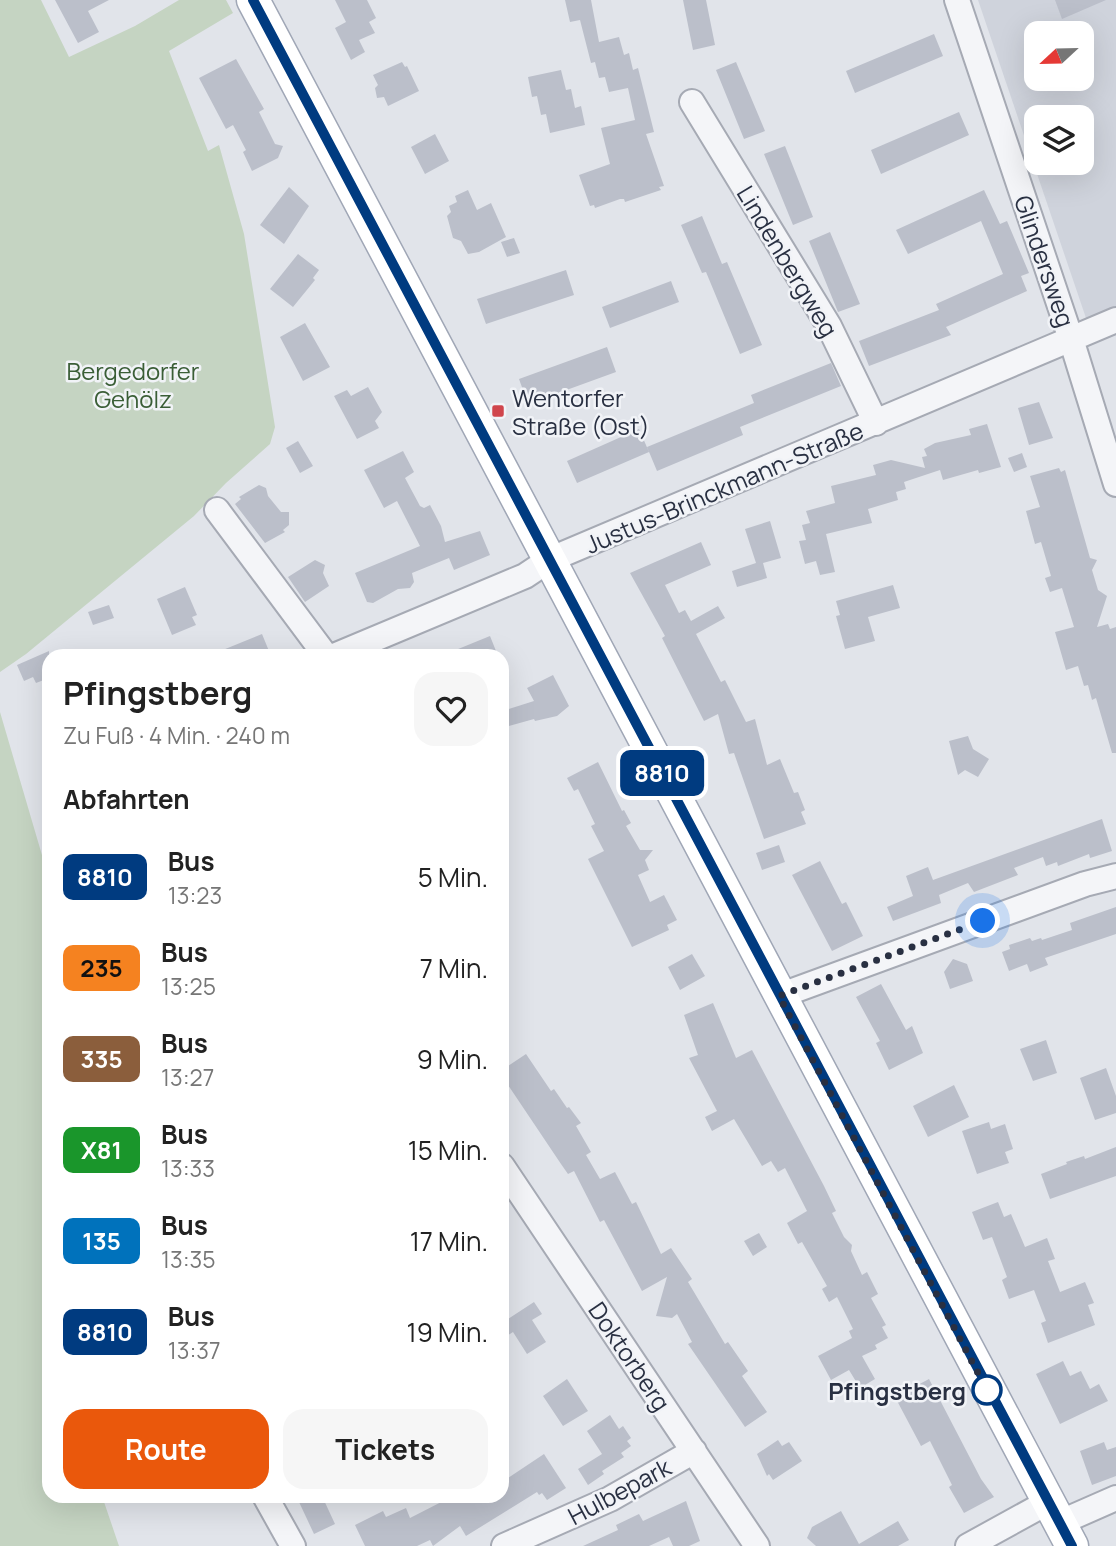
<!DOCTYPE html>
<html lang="de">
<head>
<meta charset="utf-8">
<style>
  body { margin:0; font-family:Manrope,sans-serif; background:#f6f6f6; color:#222; height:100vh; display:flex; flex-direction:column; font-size:26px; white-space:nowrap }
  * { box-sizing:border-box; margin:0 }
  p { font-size:23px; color:#767676 }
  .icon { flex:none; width:38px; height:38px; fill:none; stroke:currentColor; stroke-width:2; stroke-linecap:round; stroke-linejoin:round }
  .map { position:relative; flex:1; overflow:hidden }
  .side { position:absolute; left:42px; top:649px; width:467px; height:854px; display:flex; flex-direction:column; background:#fff; border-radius:21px; box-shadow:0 7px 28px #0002 }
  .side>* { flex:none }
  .badge { padding:0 14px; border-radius:10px; font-size:24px; line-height:46px }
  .needle { width:46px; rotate:248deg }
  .buttons { position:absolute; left:1024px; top:21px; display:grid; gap:14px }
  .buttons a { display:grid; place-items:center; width:70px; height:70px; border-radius:14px; background:#fff; box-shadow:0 7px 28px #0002; font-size:35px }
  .you { position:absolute; width:35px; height:35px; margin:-18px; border:5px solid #fff; border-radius:50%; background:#1a73e8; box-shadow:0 0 0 10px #1a73e833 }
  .map>.badge { position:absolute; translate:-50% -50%; box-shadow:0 0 0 4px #fff }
  h2 { padding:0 21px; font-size:26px; line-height:63px }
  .round { display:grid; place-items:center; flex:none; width:74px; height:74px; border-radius:21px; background:#f6f6f6 }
  .head { display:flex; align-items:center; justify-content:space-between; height:119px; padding:0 21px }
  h1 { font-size:33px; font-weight:700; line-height:52px }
  .button { display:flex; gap:14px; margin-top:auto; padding:14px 21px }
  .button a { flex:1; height:80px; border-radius:21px; background:#ea580c; color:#fff; font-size:28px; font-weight:700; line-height:80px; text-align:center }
  .button a+a { background:#f6f6f6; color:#222 }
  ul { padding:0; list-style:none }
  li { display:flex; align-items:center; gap:21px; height:91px; padding:0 21px }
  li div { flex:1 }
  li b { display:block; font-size:26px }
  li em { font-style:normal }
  li .badge { min-width:77px; font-weight:700; text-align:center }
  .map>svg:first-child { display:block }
  .built { fill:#cfd3dc; fill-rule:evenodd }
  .green { fill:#c5d4c2 }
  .building { fill:#bbbfca }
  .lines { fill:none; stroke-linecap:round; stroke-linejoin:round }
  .minor-casing { stroke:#a6aab4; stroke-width:28 }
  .major-casing { stroke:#a0a7b6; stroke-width:35 }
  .minor { stroke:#f4f5f8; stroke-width:24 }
  .major { stroke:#fff; stroke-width:32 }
  .line-casing { stroke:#fff; stroke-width:16 }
  .line { stroke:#003b80; stroke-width:10 }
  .walk { stroke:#293042; stroke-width:7; stroke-dasharray:0 12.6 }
  .poi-dot { fill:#d0454c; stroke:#f1f3f7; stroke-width:2.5 }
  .stop-dot { fill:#fff; stroke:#003b80; stroke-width:3.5 }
  .labels { text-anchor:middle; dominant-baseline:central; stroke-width:5; stroke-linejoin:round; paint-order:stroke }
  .street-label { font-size:24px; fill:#293042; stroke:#f1f3f7 }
  .park-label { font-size:24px; fill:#3a5e36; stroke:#f1f3f7 }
  .poi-label { font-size:24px; fill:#293042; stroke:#f1f3f7; text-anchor:start }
  .stop-label { font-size:24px; font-weight:bold; fill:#293042; stroke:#f1f3f7; text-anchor:end }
</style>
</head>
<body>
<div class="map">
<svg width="1116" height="1546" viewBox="0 0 1116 1546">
  <rect width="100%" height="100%" fill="#e1e4ea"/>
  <path class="built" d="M 978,0 L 1116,0 L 1116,309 L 1087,321 ZM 1036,33 L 1082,33 L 1082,79 L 1036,79 ZM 1036,117 L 1082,117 L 1082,163 L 1036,163 Z"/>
  <path class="green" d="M 0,0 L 41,0 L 69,57 L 135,26 L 179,0 L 226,0 L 233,13 L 169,51 L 208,151 L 219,145 L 244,234 L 275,427 L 270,444 L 226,483 L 194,516 L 26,654 L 0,672 Z
    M 0,712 L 49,879 L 49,1496 L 102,1496 L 119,1546 L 0,1546 Z"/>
  <path class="building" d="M 55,0 L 109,0 L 88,11 L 99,32 L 78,43 Z
    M 335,0 L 367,0 L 376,18 L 369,22 L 375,33 L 359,40 L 365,52 L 351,60 L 335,28 L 346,22 Z
    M 565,0 L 591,0 L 599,42 L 619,37 L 624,55 L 629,53 L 633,70 L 638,68 L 654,132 L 646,134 L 664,186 L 659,187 L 661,190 L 625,202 L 624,199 L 620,199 L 595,208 L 594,205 L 590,206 L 579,175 L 610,164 L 601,128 L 635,120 L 628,88 L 609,92 L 605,77 L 599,78 L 595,62 L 591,63 L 580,20 L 570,22 Z
    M 683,0 L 706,0 L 715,45 L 693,50 Z
    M 1055,0 L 1106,0 L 1062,19 Z
    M 934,34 L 943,56 L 855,93 L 846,71 Z
    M 236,59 L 264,109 L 259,112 L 275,144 L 283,146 L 278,158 L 252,171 L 243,152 L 246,150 L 233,125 L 226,129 L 199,78 Z
    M 402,62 L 405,67 L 407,66 L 419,91 L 388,106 L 384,97 L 377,98 L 375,88 L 378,85 L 373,75 Z
    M 736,62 L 765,131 L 744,139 L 716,70 Z
    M 561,70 L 566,90 L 571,89 L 575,108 L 581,106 L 585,125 L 550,133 L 546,114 L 541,115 L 537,96 L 532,97 L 528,77 Z
    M 959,112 L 969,135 L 881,174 L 871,150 Z
    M 435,134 L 449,161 L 425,174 L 411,147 Z
    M 785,146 L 813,217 L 793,225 L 764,154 Z
    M 289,187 L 309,206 L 284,244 L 260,225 Z
    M 468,190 L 477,210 L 491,203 L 506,237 L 479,252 L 468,254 L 461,241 L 453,238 L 447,216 L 451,212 L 449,206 L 457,202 L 455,196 Z
    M 984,190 L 1000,224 L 1007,221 L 1029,273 L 1021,276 L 1027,291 L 946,327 L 951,335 L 869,366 L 859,341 L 939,310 L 936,304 L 1003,274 L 981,221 L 908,254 L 896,230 Z
    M 702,216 L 722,264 L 727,262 L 762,345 L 740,354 L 706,272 L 702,273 L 681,225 Z
    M 830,232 L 860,304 L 838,312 L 809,241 Z
    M 514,238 L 520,253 L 507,257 L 501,242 Z
    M 298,254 L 319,270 L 313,278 L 315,280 L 293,307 L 270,289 Z
    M 566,270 L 574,295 L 486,324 L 477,299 Z
    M 671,281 L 679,302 L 610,328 L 602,307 Z
    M 305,323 L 330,367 L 303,381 L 280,337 Z
    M 607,347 L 616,372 L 528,404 L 519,379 Z
    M 831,363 L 841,386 L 740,427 L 743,435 L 657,471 L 647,447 L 754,403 L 751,395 Z
    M 368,387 L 382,412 L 375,421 L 379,428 L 357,439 L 334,396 L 347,390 L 351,396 Z
    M 1039,402 L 1053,438 L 1029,445 L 1018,408 Z
    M 987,424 L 1001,467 L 979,473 L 978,470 L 943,480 L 940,470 L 904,482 L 906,489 L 896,492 L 898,500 L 868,509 L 872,523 L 826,534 L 835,572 L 820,575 L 816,561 L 805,564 L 799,541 L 806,540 L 802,525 L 810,523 L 806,511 L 835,503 L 831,486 L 876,475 L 873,465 L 891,460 L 925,468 L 922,457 L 927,456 L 924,449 L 935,443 L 971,435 L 969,429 Z
    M 639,429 L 649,452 L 577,483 L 567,461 Z
    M 298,441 L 313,466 L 300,473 L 286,448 Z
    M 403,451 L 414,472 L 405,478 L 420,506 L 424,508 L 430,505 L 441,526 L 445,542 L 480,531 L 490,555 L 454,570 L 449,558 L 412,573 L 414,582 L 410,588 L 398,589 L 373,603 L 367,602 L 355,573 L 420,546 L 397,501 L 384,508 L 364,470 Z
    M 1022,453 L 1027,467 L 1014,472 L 1008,458 Z
    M 1059,468 L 1061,472 L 1065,470 L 1090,558 L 1097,560 L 1092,570 L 1098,590 L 1107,596 L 1097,627 L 1108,624 L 1110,629 L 1116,627 L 1116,753 L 1112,753 L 1096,698 L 1092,700 L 1088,685 L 1084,686 L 1078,666 L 1066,670 L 1055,632 L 1074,627 L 1062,588 L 1050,592 L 1045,578 L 1051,576 L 1041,542 L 1035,544 L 1026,511 L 1040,507 L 1030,476 Z
    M 259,485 L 266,488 L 268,496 L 281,512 L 289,512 L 289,525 L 283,530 L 285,532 L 265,543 L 235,504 L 241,499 L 239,497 Z
    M 770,521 L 781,558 L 763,563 L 767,578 L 737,587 L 732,571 L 756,563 L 745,529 Z
    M 701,542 L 711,565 L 665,585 L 679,613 L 685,610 L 691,621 L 718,606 L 725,618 L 696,634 L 721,682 L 725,680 L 746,722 L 755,719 L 767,765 L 780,759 L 794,793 L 798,792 L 805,810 L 801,812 L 806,824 L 764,839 L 734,753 L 729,754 L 718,714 L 704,721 L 662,638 L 665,636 L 630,573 Z
    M 315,560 L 325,565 L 323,573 L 329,586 L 305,602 L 288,577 Z
    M 893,585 L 900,608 L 868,617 L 875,641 L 845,649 L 836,616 L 840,615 L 836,601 Z
    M 185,587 L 197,615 L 192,617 L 196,625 L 172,635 L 157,599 Z
    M 109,605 L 114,618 L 93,625 L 88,612 Z
    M 262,634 L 271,656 L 208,656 Z
    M 490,636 L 498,656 L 441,656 Z
    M 49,651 L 49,678 L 36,683 L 33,677 L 24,681 L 17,665 Z
    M 553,675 L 569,706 L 557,716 L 535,721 L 534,719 L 502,728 L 502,711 L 534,701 L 527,688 Z
    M 968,736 L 973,749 L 989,759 L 978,777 L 965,770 L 958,775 L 949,741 Z
    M 598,762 L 622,811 L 624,810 L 631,823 L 626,826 L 640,850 L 653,850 L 645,860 L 649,870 L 638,875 L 650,902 L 664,895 L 677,920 L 667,925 L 669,930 L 632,947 L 588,859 L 604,851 L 591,826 L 595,824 L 578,789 L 574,791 L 567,778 Z
    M 1102,819 L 1112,851 L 1090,858 L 1089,854 L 1058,866 L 1057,862 L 1046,866 L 1043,857 L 1014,868 L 1018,875 L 974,892 L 968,883 L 939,895 L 941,903 L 893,921 L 887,907 L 913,896 L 906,876 L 928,867 L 933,880 Z
    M 779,845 L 785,862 L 762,870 L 756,853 Z
    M 820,861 L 842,904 L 846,902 L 863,936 L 832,951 L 792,875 Z
    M 1116,907 L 1116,934 L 1045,958 L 1048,965 L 1030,972 L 1027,964 L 1009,971 L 1002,952 L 1010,949 L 1009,945 L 1030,938 L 1032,941 L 1041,938 L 1042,940 L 1072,930 L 1070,923 Z
    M 692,954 L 705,976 L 680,990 L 668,967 Z
    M 953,959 L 967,964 L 973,981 L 950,989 L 944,972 Z
    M 881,984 L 906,1030 L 912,1026 L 923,1053 L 889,1070 L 876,1043 L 880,1041 L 856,997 Z
    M 713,1003 L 736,1058 L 752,1050 L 824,1186 L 836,1211 L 832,1213 L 844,1237 L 852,1245 L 851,1251 L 862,1275 L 867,1272 L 878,1294 L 871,1298 L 886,1325 L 882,1327 L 888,1338 L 875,1345 L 877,1349 L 862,1356 L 875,1379 L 860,1388 L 849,1370 L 831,1380 L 818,1356 L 852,1338 L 849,1331 L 853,1329 L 837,1297 L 829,1302 L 822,1289 L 827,1286 L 802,1242 L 798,1244 L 787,1223 L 807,1211 L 785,1168 L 778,1172 L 771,1161 L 762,1166 L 734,1119 L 712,1131 L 705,1117 L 717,1111 L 689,1058 L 698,1055 L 684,1015 Z
    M 1046,1040 L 1057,1073 L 1033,1081 L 1020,1049 Z
    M 526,1054 L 551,1091 L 554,1089 L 567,1108 L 569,1107 L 581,1123 L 576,1126 L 591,1152 L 586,1155 L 600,1179 L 615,1172 L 632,1204 L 636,1202 L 661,1254 L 671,1248 L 692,1279 L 688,1282 L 725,1344 L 728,1342 L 748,1371 L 742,1376 L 767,1412 L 745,1427 L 688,1344 L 692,1342 L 677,1314 L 672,1318 L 656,1316 L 667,1277 L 642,1291 L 604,1220 L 600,1222 L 574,1171 L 568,1174 L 561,1164 L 502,1076 L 502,1070 Z
    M 1106,1068 L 1116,1096 L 1116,1113 L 1095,1120 L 1080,1078 Z
    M 954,1085 L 969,1117 L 928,1137 L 913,1106 Z
    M 989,1122 L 991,1129 L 1005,1124 L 1013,1149 L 1005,1152 L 1009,1163 L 977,1174 L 962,1131 Z
    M 1116,1147 L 1116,1176 L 1050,1199 L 1041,1174 L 1067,1164 L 1066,1162 L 1084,1156 L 1085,1159 Z
    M 998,1202 L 1004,1217 L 1011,1214 L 1025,1247 L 1047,1238 L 1055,1259 L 1048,1261 L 1060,1292 L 1085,1282 L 1094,1303 L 1088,1305 L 1095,1325 L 1048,1343 L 1041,1323 L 1046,1321 L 1034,1290 L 1009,1299 L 1002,1280 L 1007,1277 L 992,1237 L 983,1240 L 972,1212 Z
    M 759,1233 L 767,1247 L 753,1256 L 744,1241 Z
    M 534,1302 L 542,1314 L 532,1320 L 546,1342 L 527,1354 L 513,1332 L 502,1339 L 502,1323 Z
    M 1063,1361 L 1070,1376 L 1081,1371 L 1090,1389 L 1099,1384 L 1108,1401 L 1060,1424 L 1036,1374 Z
    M 567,1379 L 588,1411 L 563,1426 L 543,1396 Z
    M 929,1379 L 981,1479 L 994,1497 L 964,1513 L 949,1487 L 952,1485 L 930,1441 L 921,1446 L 895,1397 Z
    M 610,1415 L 619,1429 L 623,1426 L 631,1438 L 627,1441 L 631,1446 L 621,1453 L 624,1457 L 602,1471 L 604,1474 L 588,1485 L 578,1469 L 602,1454 L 587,1431 Z
    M 778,1440 L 782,1446 L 789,1442 L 802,1461 L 773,1480 L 769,1474 L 767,1476 L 757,1454 Z
    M 1104,1442 L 1107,1450 L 1116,1447 L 1116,1476 L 1092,1485 L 1080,1451 Z
    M 544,1454 L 566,1488 L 547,1500 L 542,1493 L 539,1495 L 537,1492 L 466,1536 L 460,1526 L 433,1546 L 430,1540 L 417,1546 L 365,1546 L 355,1525 L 383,1511 L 386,1517 L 406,1508 L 410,1518 L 453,1496 L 502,1496 L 502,1482 Z
    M 311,1496 L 322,1496 L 335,1524 L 314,1534 L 299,1502 Z
    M 686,1501 L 700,1541 L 689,1546 L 673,1546 L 669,1537 L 649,1546 L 583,1546 L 618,1530 L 616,1525 L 639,1514 L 643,1521 Z
    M 841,1511 L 859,1544 L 898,1521 L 909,1540 L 898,1546 L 816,1546 L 807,1538 L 812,1527 Z"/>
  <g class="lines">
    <g class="minor-casing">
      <path id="minor" d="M 957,0 L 1071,339 L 1116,484
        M 692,102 L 829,326 L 876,423
        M 217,510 L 326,656
        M 334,656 L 525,576 L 549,560 L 1116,320
        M 779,996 L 1085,884 L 1116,876
        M 502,1166 L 757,1546
        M 265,1496 L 293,1546
        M 1059,1523 L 1116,1498
        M 504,1546 L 610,1499 L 694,1451
        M 968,1546 L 1048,1502"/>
    </g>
    <g class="major-casing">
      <path id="major" d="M 253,0 L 1072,1546"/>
    </g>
    <use href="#minor" class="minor"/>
    <use href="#major" class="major"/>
  </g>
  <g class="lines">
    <g class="line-casing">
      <path id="line" d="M 253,0 L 1072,1546"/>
    </g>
    <use href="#line" class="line"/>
    <path class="walk" d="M 983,921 L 779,996 L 987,1390"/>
  </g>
  <rect class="poi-dot" x="491" y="404" width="14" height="14" rx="3.5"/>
  <circle class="stop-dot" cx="987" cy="1390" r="14"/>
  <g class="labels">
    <g class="street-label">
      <text transform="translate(788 261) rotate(59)">Lindenbergweg</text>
      <text transform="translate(1045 261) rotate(71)">Glindersweg</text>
      <text transform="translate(724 487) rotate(-23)">Justus-Brinckmann-Straße</text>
      <text transform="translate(630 1356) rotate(56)">Doktorberg</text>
      <text transform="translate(619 1491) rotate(-28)">Hulbepark</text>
    </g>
    <g class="park-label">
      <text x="133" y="370">Bergedorfer<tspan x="133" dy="28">Gehölz</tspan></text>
    </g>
    <g class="poi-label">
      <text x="512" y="397">Wentorfer<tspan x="512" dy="28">Straße (Ost)</tspan></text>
    </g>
    <g class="stop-label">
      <text x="966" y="1390">Pfingstberg</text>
    </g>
  </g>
</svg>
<div class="buttons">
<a><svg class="needle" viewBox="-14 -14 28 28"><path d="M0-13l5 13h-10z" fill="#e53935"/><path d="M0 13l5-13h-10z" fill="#767676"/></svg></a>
<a><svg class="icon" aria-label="layers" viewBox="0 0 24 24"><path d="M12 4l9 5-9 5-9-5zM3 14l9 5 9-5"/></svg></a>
</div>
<div class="you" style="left:983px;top:921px"></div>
<b class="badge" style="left:662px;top:773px;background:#003b80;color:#fff">8810</b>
<section class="side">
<div class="head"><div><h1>Pfingstberg</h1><p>Zu Fuß · 4 Min. · 240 m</p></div><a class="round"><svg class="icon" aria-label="heart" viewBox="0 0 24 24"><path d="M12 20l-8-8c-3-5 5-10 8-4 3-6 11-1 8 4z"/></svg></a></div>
<h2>Abfahrten</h2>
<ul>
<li><span class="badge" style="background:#003b80;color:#fff">8810</span><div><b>Bus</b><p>13:23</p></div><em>5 Min.</em></li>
<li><span class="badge" style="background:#f58220;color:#111">235</span><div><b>Bus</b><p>13:25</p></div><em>7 Min.</em></li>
<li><span class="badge" style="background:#8b5e3c;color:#fff">335</span><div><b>Bus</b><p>13:27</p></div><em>9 Min.</em></li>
<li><span class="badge" style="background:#1a962b;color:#fff">X81</span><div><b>Bus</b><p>13:33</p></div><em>15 Min.</em></li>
<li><span class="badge" style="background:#0072bc;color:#fff">135</span><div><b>Bus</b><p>13:35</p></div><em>17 Min.</em></li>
<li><span class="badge" style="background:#003b80;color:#fff">8810</span><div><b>Bus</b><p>13:37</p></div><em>19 Min.</em></li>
</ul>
<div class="button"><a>Route</a><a>Tickets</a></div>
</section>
</div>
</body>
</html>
